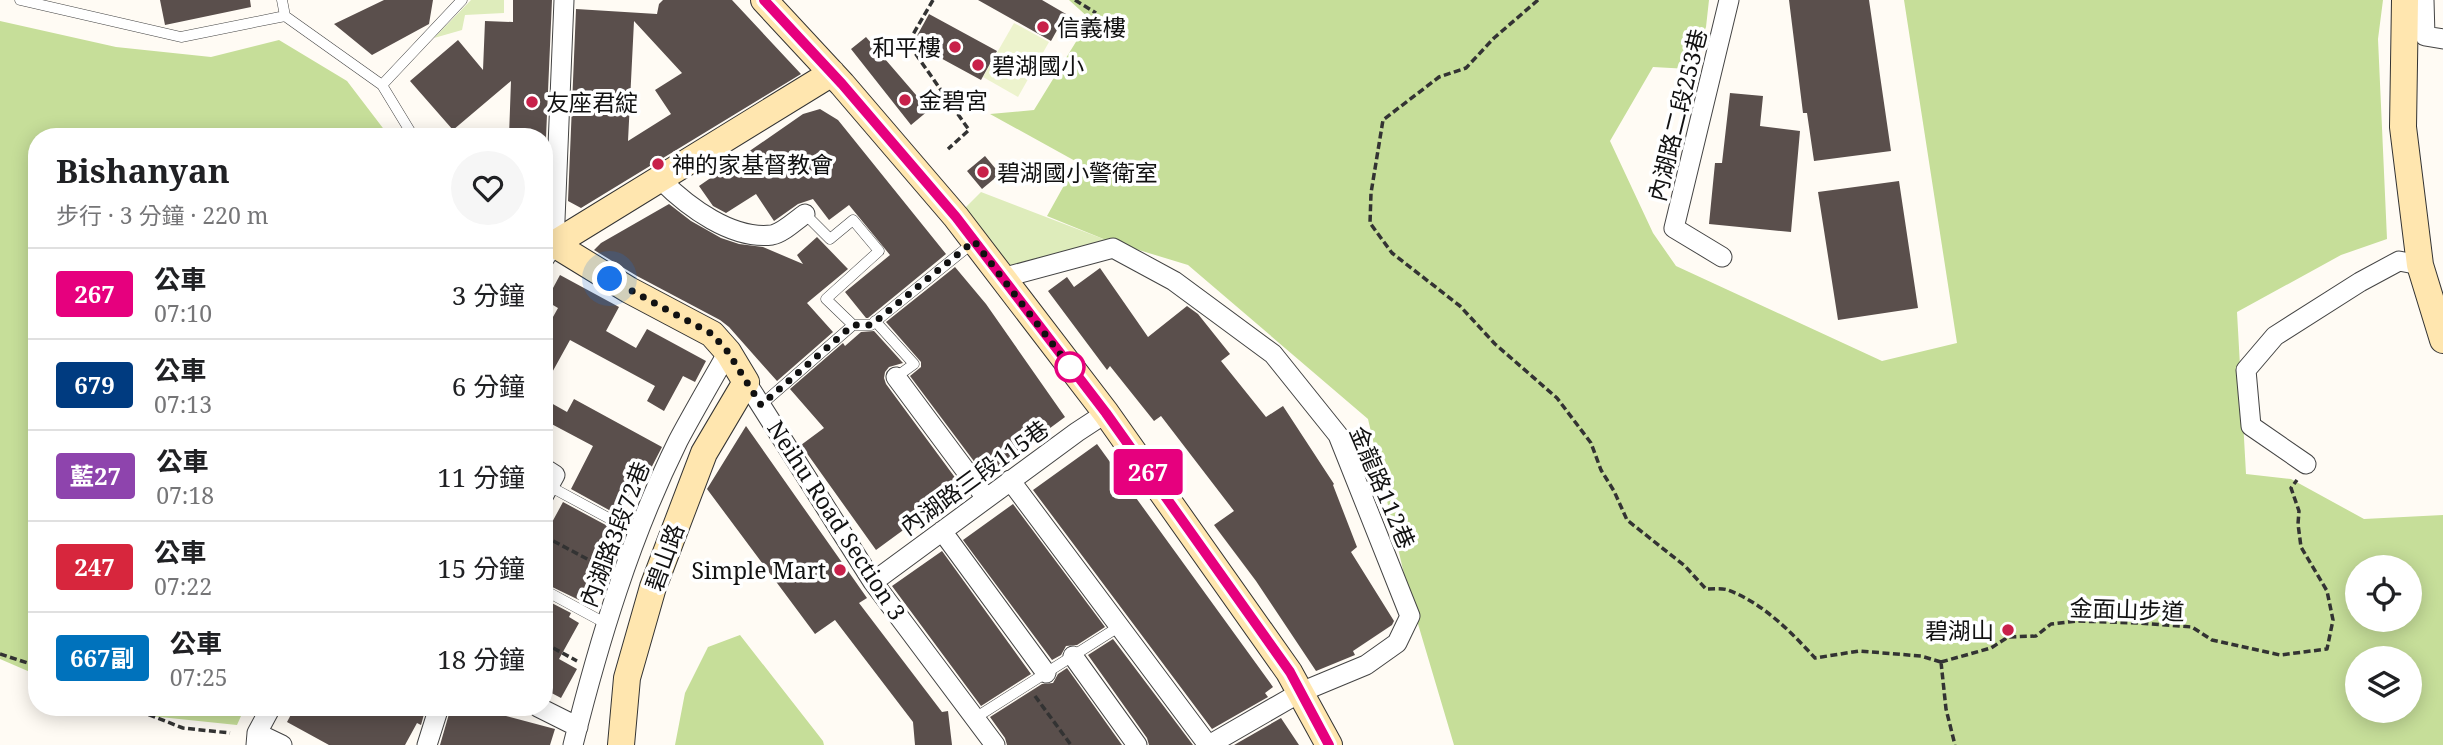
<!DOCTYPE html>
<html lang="zh-TW">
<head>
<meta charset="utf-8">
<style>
  body { margin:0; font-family:"Noto Serif","Noto Sans TC",serif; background:#f6f6f6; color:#202124; height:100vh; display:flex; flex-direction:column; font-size:26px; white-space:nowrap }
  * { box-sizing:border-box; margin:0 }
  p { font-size:23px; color:#757577 }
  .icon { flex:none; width:38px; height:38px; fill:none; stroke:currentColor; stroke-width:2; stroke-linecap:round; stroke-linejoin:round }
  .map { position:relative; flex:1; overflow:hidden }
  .sheet { position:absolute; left:28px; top:128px; width:525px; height:588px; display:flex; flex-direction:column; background:#fff; border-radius:28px; box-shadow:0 4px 18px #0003 }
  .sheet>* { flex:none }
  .badge { padding:0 14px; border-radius:5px; font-size:24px; line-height:46px }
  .fabs { position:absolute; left:2345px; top:555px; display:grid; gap:14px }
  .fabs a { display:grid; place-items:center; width:77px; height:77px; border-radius:50%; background:#fff; box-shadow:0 4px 18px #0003; font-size:35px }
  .you { position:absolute; width:35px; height:35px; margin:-18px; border:5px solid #fff; border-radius:50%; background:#1a73e8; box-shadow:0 0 0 10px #1a73e833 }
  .map>.badge { position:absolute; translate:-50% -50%; box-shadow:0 0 0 4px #fff }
  .round { display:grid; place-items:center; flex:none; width:74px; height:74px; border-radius:37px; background:#f6f6f6 }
  .headline { display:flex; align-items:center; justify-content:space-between; height:119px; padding:0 28px }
  h1 { font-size:33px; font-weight:700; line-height:52px }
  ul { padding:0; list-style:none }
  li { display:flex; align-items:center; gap:21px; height:91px; padding:0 28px; border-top:2px solid #e0e0e0 }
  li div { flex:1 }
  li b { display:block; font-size:26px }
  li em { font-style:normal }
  li .badge { min-width:77px; font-weight:700; text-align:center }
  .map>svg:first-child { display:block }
  .green { fill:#deecbb }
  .forest { fill:#c6de99; fill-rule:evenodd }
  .pitch { fill:#edf3cd }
  .building { fill:#5a4f4c; fill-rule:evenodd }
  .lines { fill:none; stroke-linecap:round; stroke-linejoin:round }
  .lane-casing { stroke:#444; stroke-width:11 }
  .street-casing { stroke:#444; stroke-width:21 }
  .secondary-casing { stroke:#333; stroke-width:28 }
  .path { stroke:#333; stroke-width:3.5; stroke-dasharray:7 3.5; stroke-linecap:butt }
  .lane { stroke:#fff; stroke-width:10 }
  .street { stroke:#fff; stroke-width:19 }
  .secondary { stroke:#ffe6af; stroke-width:26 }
  .line-casing { stroke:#fff; stroke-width:16 }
  .line { stroke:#e6007e; stroke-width:10 }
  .walk { stroke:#111; stroke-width:7; stroke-dasharray:0 12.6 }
  .poi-dot { fill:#c8214a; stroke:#fff; stroke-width:2.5 }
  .stop-dot { fill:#fff; stroke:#e6007e; stroke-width:3.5 }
  .labels { text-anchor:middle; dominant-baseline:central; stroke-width:7; stroke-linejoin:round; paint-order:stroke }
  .poi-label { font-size:23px; fill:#111; stroke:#fff; text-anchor:start }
  .street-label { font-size:23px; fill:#111; stroke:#fff }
</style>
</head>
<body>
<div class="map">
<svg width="2443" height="745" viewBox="0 0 2443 745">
  <rect width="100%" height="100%" fill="#fffbf4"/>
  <path class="green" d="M 471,0 L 504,0 L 504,13 L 465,15 L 462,30 L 434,38 Z
    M 981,192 L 1106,240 L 1002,278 L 956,217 Z"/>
  <path class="forest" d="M 1069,0 L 1709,0 L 1706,27 L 1689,69 L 1653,67 L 1610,141 L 1653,233 L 1676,266 L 1882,361 L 1957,343 L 1904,0 L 2383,0 L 2378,39 L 2387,239 L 2341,255 L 2237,312 L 2246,474 L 2291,479 L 2364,519 L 2443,515 L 2443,745 L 1454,745 L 1407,587 L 1368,419 L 1188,265 L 1106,240 L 1047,216 L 1077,162 L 990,114 L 1034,110 L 1090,19 ZM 2357,567 L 2410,567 L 2410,620 L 2357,620 ZM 2357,658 L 2410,658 L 2410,710 L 2357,710 Z
    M 0,21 L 116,47 L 211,57 L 279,40 L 347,81 L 389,136 L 37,136 L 37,675 L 0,659 Z
    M 740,635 L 823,741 L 824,745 L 675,745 L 685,693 L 708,647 Z
    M 115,707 L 245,707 L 237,725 L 131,714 Z"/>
  <path class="pitch" d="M 1014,23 L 1049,42 L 1018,97 L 983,77 Z"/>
  <path class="building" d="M 160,0 L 250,0 L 251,7 L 165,25 Z
    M 384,0 L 433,0 L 429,24 L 372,55 L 334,24 Z
    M 513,0 L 552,0 L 544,183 L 544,136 L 509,136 L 511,81 L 453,130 L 410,81 L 458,40 L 483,70 L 485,21 L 513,22 Z
    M 663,0 L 732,0 L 801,74 L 581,208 L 568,201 L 576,9 L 657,14 L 659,4 ZM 634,21 L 682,73 L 655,90 L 671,114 L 628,141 Z
    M 978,0 L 1042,0 L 1066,14 L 1051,41 Z
    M 1789,0 L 1869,0 L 1891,151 L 1814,161 L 1807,113 L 1803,113 Z
    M 929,14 L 997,51 L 981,80 L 913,43 Z
    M 866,37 L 929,110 L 911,125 L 851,49 Z
    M 1730,93 L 1763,96 L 1760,126 L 1800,131 L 1791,232 L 1709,224 L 1715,163 L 1722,163 Z
    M 820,109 L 838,120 L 946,254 L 868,318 L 866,318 L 845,292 L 890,255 L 849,205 L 829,220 L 813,199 L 798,204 L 774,221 L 756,194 L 726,213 L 713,206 L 699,186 L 803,114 Z
    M 985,156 L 1000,174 L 982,189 L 967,171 Z
    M 1899,181 L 1918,308 L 1838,320 L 1818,192 Z
    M 669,204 L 691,221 L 721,238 L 739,244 L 763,247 L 803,264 L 797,255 L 817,237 L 848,269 L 807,303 L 833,332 L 777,381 L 729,327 L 720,320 L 637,276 L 594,250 L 601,243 Z
    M 955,267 L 986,304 L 1065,417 L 985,476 L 910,376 L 921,367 L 921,362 L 886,322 Z
    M 1100,268 L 1148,337 L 1187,306 L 1198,314 L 1230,354 L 1221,361 L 1266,417 L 1283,406 L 1334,484 L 1333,485 L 1357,547 L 1351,552 L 1394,621 L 1392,625 L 1353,651 L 1355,655 L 1316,671 L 1256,581 L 1214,525 L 1234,511 L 1161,416 L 1154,421 L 1110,366 L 1107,370 L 1048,291 L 1067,277 L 1074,287 Z
    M 560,275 L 619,307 L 606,331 L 636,348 L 647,329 L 706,361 L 695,382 L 683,376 L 664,411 L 647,401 L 655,386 L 570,340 L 544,387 L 544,333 L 558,308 L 546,301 Z
    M 874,331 L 903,363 L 889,367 L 885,372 L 884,378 L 886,384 L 962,487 L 876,550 L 801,445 L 824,428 L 790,389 L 843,343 L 845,346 L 861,332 Z
    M 544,399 L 567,412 L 574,399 L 662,447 L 647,476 L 641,473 L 618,515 L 571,489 L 593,446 L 544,420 Z
    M 746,426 L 867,598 L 859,603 L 942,712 L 948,711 L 952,745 L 915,745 L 913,722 L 835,620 L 815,634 L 707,489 Z
    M 1097,444 L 1273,687 L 1265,693 L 1268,697 L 1212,729 L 1033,490 Z
    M 563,502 L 615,530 L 579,600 L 544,583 L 544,537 Z
    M 1013,504 L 1105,627 L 1077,645 L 1066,646 L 1061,655 L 1052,660 L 963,540 Z
    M 942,551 L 1031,674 L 981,706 L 892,586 Z
    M 544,599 L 571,613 L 569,617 L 579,623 L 559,659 L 577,669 L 561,698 L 544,689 Z
    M 1113,639 L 1193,745 L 1149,745 L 1147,738 L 1088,655 Z
    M 1067,668 L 1122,745 L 1007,745 L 1005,738 L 990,717 L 1042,684 L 1053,683 L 1058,674 Z
    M 295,707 L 426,707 L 421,725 L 417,723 L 405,745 L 329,745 L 287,722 Z
    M 451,707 L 505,707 L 502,715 L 555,729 L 550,745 L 440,745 Z
    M 1281,718 L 1299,745 L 1234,745 Z"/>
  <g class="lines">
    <g class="lane-casing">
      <path id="lane" d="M 20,0 L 181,37 L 285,16
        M 282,0 L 285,16 L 382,85 L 413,136
        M 382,85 L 462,0
        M 805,214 L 830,239 L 853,220 L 879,251 L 826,299 L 853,325
        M 875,321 L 914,364 L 896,377
        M 761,405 L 853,325 L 871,325 L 974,242
        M 549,486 L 638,534
        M 544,590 L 605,623
        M 975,718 L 1120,626"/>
    </g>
    <g class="street-casing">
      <path id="street" d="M 2424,0 L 2425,36 L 2443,39
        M 661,180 C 688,207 732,240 772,235 C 783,233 796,220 805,214
        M 1722,257 L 1674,228 L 1729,0
        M 544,259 L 554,244 L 564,0
        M 1002,278 L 1113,248 L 1174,281 L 1273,354 L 1338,435 L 1410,616 L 1397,643 L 1366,665 L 1301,692 L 1209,745
        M 896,377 L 986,498
        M 746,382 L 873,582 L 995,745
        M 2306,464 L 2251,426 L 2246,370 L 2275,336 L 2360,282 L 2399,261 L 2420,265
        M 544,468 L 555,475 L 544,495
        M 1010,480 L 1208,745
        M 942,531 L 1046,673
        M 873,582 L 1077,432 L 1106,413
        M 1073,656 L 1137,745
        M 538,707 L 578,727
        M 257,733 L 282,745
        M 256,745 L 257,733 L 271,707
        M 427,745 L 439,707
        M 573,745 C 599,641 630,538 678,441 C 694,411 711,382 728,352"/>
    </g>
    <g class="secondary-casing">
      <path id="secondary" d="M 764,0 L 842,84 L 956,217 L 1106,413 L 1289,672 L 1329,745
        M 2405,0 L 2403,127 L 2420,265 L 2443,340
        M 621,745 L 627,678 L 653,587 L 704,453 L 746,382 L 728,352 L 712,334 L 629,290 L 554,244 L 832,73"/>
    </g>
    <path class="path" d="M 933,0 L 908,43 L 969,130 L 948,149
      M 1075,0 L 1096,13
      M 1538,0 L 1494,38 L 1466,68 L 1439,77 L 1383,120 L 1371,193 L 1370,223 L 1392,253 L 1460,306 L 1495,344 L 1557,398 L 1591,443 L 1601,470 L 1614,491 L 1627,520 L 1685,566 L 1706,589 C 1713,589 1722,588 1728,590 C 1763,603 1791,632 1815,658 L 1859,651 L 1921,656 L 1941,662
      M 544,536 L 604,568
      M 544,643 L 577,661
      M 0,654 L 37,666
      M 1941,662 L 1991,648 L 2008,637 L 2036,636 L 2051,624 L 2077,621 L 2138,623 L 2192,627 L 2212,640 L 2280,655 L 2327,649 L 2333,620 L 2327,591 L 2301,547 L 2298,524 L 2299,511 L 2291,488 L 2297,480
      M 1941,662 L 1946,709 L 1955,745
      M 1035,696 L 1071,745
      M 129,707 L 183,728 L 230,733"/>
    <use href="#lane" class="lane"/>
    <use href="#street" class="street"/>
    <use href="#secondary" class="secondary"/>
  </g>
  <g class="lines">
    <g class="line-casing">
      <path id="line" d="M 764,0 L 842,84 L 956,217 L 1106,413 L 1290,672 L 1329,745"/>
    </g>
    <use href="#line" class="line"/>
    <path class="walk" d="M 610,279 L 712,334 L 728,352 L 761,405 L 853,325 L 871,325 L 974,241 L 1077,376 L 1070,367"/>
  </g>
  <g class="poi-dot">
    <circle cx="1043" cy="27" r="7"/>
    <circle cx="955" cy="47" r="7"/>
    <circle cx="978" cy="65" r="7"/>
    <circle cx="905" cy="100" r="7"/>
    <circle cx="532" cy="102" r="7"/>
    <circle cx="658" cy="164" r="7"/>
    <circle cx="983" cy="172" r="7"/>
    <circle cx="840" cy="570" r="7"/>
    <circle cx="2008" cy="630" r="7"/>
  </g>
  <circle class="stop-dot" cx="1070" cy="367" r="14"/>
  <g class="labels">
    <g class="poi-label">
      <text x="1057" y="27">信義樓</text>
      <text x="941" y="47" text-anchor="end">和平樓</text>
      <text x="992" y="65">碧湖國小</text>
      <text x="919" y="100">金碧宮</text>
      <text x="546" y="102">友座君綻</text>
      <text x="672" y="164">神的家基督教會</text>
      <text x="997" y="172">碧湖國小警衛室</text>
      <text x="826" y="570" text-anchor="end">Simple Mart</text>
      <text x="1994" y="630" text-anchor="end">碧湖山</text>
    </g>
    <g class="street-label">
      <text transform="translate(1677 115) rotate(-76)">內湖路二段253巷</text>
      <text transform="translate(974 477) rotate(-36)">內湖路三段115巷</text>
      <text transform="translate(1383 487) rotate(67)">金龍路112巷</text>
      <text transform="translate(837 520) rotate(57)">Neihu Road Section 3</text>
      <text transform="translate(614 534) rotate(-69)">內湖路3段72巷</text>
      <text transform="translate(664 557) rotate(-70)">碧山路</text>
      <text transform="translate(2127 609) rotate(2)">金面山步道</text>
    </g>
  </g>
</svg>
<div class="fabs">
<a><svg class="icon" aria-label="locate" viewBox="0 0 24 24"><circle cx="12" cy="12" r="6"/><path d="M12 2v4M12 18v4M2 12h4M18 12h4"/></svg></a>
<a><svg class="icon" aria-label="layers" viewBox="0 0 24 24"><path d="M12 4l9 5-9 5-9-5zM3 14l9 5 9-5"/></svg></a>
</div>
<div class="you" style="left:610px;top:279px"></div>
<b class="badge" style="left:1148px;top:472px;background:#e6007e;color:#fff">267</b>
<section class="sheet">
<div class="headline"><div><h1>Bishanyan</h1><p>步行 · 3 分鐘 · 220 m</p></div><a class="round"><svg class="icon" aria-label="heart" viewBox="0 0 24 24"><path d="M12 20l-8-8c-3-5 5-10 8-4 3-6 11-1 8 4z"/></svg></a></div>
<ul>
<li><span class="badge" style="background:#e6007e;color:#fff">267</span><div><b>公車</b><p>07:10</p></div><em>3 分鐘</em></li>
<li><span class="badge" style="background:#003b80;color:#fff">679</span><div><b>公車</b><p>07:13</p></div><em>6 分鐘</em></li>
<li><span class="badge" style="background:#8e44ad;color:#fff">藍27</span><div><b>公車</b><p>07:18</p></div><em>11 分鐘</em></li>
<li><span class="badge" style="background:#d7263d;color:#fff">247</span><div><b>公車</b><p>07:22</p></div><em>15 分鐘</em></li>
<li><span class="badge" style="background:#0072bc;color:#fff">667副</span><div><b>公車</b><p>07:25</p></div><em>18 分鐘</em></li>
</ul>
</section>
</div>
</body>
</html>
